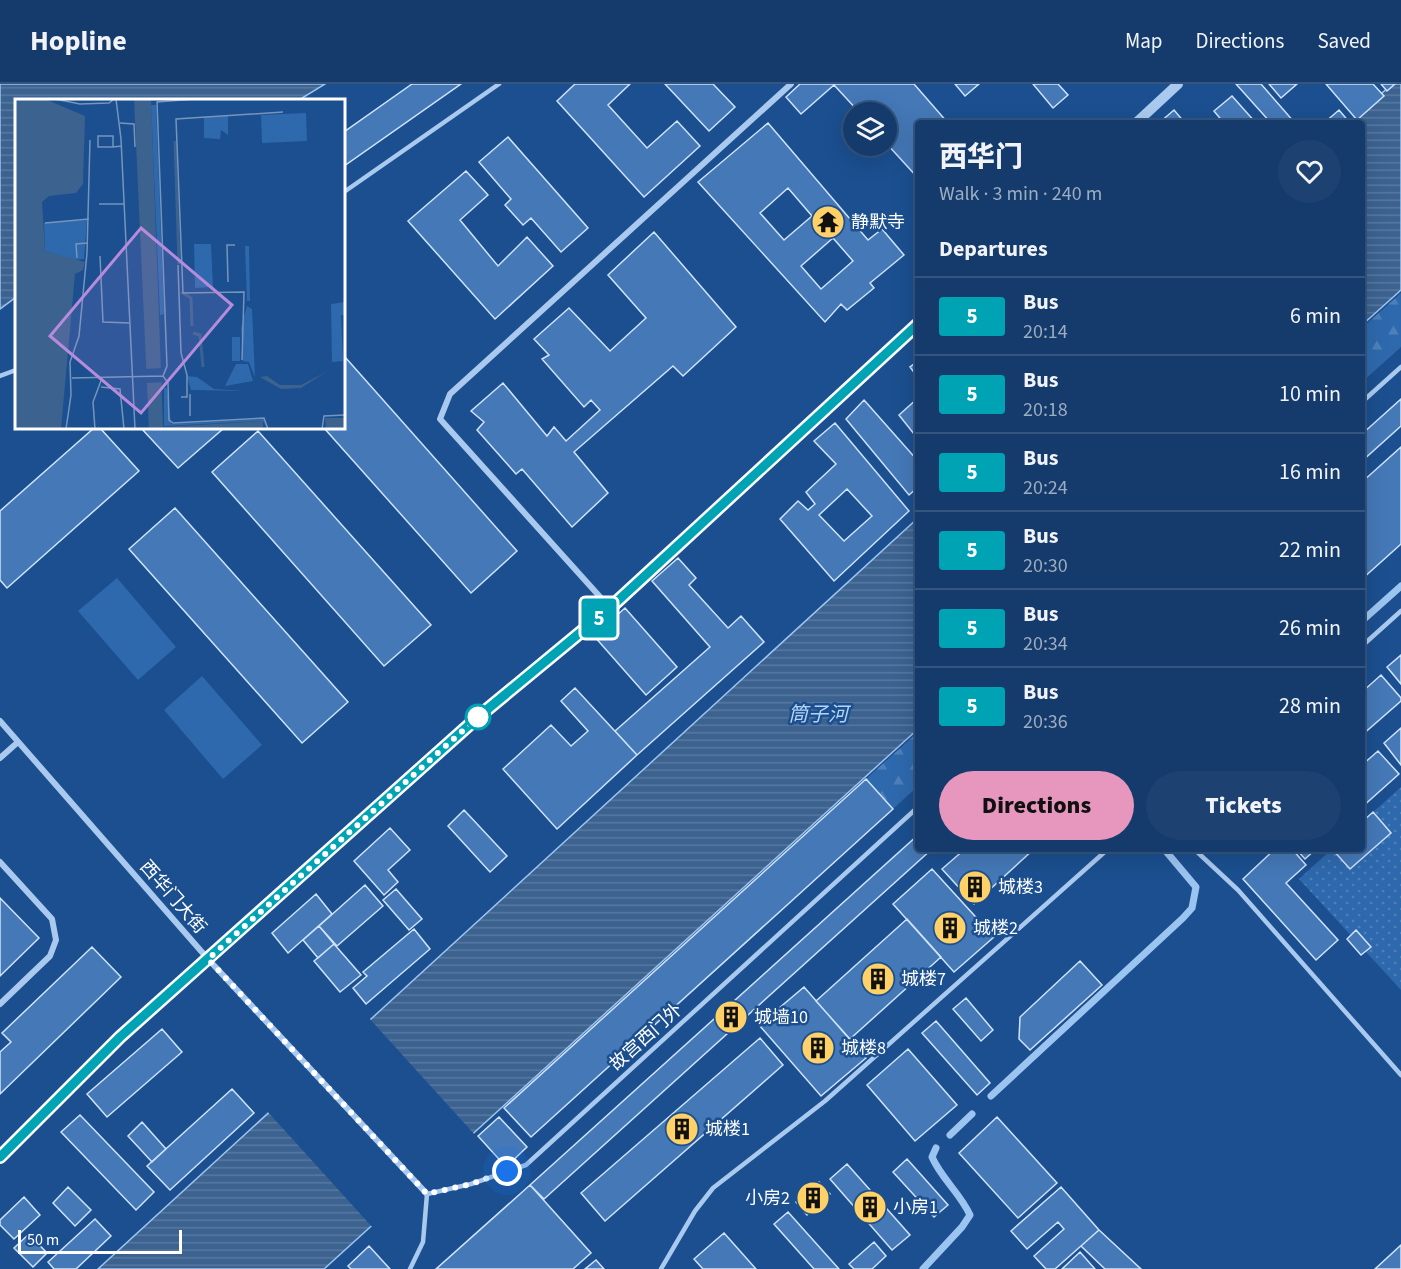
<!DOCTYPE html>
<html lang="en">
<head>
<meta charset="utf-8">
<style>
  body { margin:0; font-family:"Source Sans 3","Noto Sans SC",sans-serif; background:#1d4271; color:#f1f3f6; height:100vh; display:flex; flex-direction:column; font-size:22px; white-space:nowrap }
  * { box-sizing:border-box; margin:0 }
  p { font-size:20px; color:#9dadc1 }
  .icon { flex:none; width:33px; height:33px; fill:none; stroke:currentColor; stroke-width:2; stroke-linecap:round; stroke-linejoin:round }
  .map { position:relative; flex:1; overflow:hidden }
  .sheet { position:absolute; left:915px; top:36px; width:450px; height:732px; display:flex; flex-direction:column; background:#143b6b; border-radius:6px; box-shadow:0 6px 24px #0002,0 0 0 2px #33557e }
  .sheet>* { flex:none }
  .badge { padding:0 12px; border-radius:4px; font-size:21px; line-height:39px }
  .fabs { position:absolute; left:843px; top:18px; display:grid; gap:12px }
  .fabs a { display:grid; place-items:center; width:54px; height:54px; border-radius:50%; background:#143b6b; box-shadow:0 6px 24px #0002,0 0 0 2px #33557e; font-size:30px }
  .scale { position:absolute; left:18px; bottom:15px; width:164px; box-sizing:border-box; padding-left:6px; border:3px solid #fff; border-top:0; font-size:16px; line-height:21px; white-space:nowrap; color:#fff; -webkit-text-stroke:4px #1b4f8f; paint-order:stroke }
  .you { position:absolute; width:30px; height:30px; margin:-15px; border:4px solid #fff; border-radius:50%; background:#1a73e8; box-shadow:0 0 0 9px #1a73e833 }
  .map>.badge { position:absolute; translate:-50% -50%; box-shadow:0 0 0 3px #fff }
  h2 { padding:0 24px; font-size:22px; line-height:54px }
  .round { display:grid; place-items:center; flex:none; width:63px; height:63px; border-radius:32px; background:#1d4271 }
  .summary { display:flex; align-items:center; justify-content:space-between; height:102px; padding:0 24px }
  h1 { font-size:28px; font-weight:800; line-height:45px }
  .button { display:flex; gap:12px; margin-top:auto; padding:12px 24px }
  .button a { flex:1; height:69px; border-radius:36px; background:#e797bd; color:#111; font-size:24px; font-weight:800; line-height:69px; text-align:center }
  .button a+a { background:#1d4271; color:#f1f3f6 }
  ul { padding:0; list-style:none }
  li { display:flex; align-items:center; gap:18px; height:78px; padding:0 24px; border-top:2px solid #33557e }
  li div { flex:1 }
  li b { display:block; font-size:22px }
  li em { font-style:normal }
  li .badge { min-width:66px; font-weight:700; text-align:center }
  header { display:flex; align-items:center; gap:36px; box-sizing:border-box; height:84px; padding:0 30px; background:#143b6b; border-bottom:2px solid #33557e }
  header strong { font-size:28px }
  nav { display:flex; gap:33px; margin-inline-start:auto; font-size:21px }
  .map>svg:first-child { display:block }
  .green { fill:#2e69ad }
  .forest { fill:url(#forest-firs) }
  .garden { fill:url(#garden-dots) }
  .water { fill:url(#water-rules); stroke:#9cc4f0; stroke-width:1.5 }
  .pier { fill:#1b4f8f }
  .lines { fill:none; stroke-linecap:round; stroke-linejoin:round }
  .stream { stroke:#9cc4f0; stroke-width:7 }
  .building { fill:#4478b7; stroke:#cfe3fa; stroke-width:1.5; fill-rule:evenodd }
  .service { stroke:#a9c9ee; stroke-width:4.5 }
  .minor { stroke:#a9c9ee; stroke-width:6 }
  .tertiary { stroke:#a9c9ee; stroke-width:10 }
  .line-casing { stroke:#fff; stroke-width:14 }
  .line { stroke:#00a3b4; stroke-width:9 }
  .walk { stroke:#fff; stroke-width:6; stroke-dasharray:0 10.8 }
  .stop-dot { fill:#fff; stroke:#00a3b4; stroke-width:3 }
  .labels { text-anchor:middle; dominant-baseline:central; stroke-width:5; stroke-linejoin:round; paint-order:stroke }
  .poi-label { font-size:18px; fill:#fff; stroke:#1b4f8f; text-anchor:start }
  .street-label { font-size:18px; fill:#fff; stroke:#1b4f8f }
  .water-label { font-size:20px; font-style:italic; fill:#b5d3f5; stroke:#1b4f8f }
  .inset-river { fill:none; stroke:#3c6290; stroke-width:3 }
  .inset-road { fill:none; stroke:#7695bc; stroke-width:1.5 }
  .view { fill:#b68bdc; fill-opacity:0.15; stroke:#b68bdc; stroke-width:3 }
  .inset-edge { fill:none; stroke:#fff; stroke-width:3 }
</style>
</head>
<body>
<header>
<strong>Hopline</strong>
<nav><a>Map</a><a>Directions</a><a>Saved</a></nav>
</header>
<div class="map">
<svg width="1401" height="1185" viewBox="0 0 1401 1185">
  <defs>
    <pattern id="forest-firs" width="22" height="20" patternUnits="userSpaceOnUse" patternTransform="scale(1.5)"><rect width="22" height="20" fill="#2e69ad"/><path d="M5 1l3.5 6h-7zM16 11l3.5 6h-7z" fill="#4d80b9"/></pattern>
    <pattern id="garden-dots" width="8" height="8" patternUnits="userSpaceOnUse" patternTransform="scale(1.5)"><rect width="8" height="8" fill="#2e69ad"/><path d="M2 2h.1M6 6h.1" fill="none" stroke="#4d80b9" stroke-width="1.8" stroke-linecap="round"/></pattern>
    <pattern id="water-rules" width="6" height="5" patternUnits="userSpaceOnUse" patternTransform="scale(1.5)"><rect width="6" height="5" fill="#3c6290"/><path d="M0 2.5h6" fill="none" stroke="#597aa1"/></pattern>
  </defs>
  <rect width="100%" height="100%" fill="#1b4f8f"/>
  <path class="green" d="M 117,494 L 176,563 L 138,596 L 78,527 Z
    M 202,592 L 262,661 L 223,695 L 164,626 Z"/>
  <path class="forest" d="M 1401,209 L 1401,263 L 1362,298 L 1362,244 Z
    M 918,648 L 918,702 L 893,725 L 866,695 Z"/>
  <path class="garden" d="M 1401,703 L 1401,906 L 1299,795 L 1332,765 L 1362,765 L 1362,738 Z"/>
  <path class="water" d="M 0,0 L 325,0 L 299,16 L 16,16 L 16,213 L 0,225 Z
    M 1392,0 L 1401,0 L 1401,206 L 1362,241 L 1362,39 L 1349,39 Z
    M 918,434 L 918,645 L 324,1185 L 98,1185 Z"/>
  <path class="pier" d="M 368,933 L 475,1051 L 374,1145 L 267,1027 Z"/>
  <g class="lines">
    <path class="stream" d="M 1362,537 L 1401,502
      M 991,1012 L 1183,834 L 1192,824 L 1196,803 L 1164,765
      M 950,1051 L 972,1030
      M 923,1185 L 962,1143 L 970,1131 C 960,1109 941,1094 932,1073 L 936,1064"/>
  </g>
  <path class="building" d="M 412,0 L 461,0 L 344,82 L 344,48 Z
    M 575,0 L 630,0 L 608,21 L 647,64 L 677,37 L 700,62 L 644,113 L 557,17 Z
    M 665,0 L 713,0 L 735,23 L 709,47 Z
    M 800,0 L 914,0 L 948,39 L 918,39 L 918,94 L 886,59 L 886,28 L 859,28 L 834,1 L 801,30 L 786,13 Z
    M 955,0 L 979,0 L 965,12 Z
    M 1033,0 L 1058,0 L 1068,11 L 1053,24 Z
    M 1236,0 L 1261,0 L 1295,39 L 1271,39 Z
    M 1269,0 L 1297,0 L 1281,14 Z
    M 1326,0 L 1373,0 L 1384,12 L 1357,36 Z
    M 1381,0 L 1395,0 L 1387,7 Z
    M 1232,12 L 1256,39 L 1224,39 L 1214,27 Z
    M 1174,26 L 1185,39 L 1159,39 Z
    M 1339,26 L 1350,39 L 1324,39 Z
    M 768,39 L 868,156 L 882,145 L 904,171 L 870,199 L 874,204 L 847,226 L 841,220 L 825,238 L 698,98 ZM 788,104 L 812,132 L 784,156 L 760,129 ZM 833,154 L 853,177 L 821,205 L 801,182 Z
    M 508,53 L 588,144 L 561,168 L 531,134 L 523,141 L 505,121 L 511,115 L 479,78 Z
    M 466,87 L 488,111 L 460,136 L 498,182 L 527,153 L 553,182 L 495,235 L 408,137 Z
    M 654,148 L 736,243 L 683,292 L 673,282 L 574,368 L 608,409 L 572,443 L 522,385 L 516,390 L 477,346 L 484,338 L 471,327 L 503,299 L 547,352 L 554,343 L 566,357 L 600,326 L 591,316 L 584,323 L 542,275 L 549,271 L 534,255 L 569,224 L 610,267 L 646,234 L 608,191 Z
    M 345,273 L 517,467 L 471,509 L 324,344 L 344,344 L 344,274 Z
    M 918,277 L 918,294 L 910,283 Z
    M 918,314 L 918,347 L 914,350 L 899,331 Z
    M 1401,315 L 1401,342 L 1362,377 L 1362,350 Z
    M 864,316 L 918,377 L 918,403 L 909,411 L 846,335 Z
    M 835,339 L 909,427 L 834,497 L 780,435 L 798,417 L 808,426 L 815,420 L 806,408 L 836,380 L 814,357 ZM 847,405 L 872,432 L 844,457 L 819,431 Z
    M 94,344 L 100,344 L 139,387 L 7,504 L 0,496 L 0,427 Z
    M 141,344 L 224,344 L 178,384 Z
    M 258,347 L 431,541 L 384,582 L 212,388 Z
    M 1401,363 L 1401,460 L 1362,495 L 1362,398 Z
    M 175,424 L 348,618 L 302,659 L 129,465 Z
    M 678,474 L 696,494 L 689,501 L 728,544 L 741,532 L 764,558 L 637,671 L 615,647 L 710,563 L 652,497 Z
    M 625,524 L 677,583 L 646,611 L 594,552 Z
    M 1401,571 L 1401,600 L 1387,583 Z
    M 1381,591 L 1401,614 L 1401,617 L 1362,651 L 1362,608 Z
    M 575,604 L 637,671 L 557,745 L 503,685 L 551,641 L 571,662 L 588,647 L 561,617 Z
    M 1401,644 L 1401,681 L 1384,659 Z
    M 1378,667 L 1399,690 L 1362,723 L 1362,681 Z
    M 866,695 L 893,725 L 531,1053 L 504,1024 Z
    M 464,726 L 507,772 L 490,788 L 448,742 Z
    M 1373,728 L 1391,749 L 1350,785 L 1332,765 L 1362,765 L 1362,738 Z
    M 390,744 L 410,766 L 388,786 L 398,798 L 384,811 L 354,777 Z
    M 918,751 L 918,765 L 932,765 L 544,1115 L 530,1101 Z
    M 965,765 L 1034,765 L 974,820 L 942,785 Z
    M 1275,765 L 1292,765 L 1306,781 L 1286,799 L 1338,856 L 1316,876 L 1243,795 Z
    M 1296,765 L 1316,765 L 1305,775 Z
    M 932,785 L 994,853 L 954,888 L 893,820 Z
    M 365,801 L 383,822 L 337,862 L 319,842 Z
    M 396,805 L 422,835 L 409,846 L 383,816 Z
    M 316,810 L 332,830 L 288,869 L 272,849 Z
    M 0,814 L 39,854 L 0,892 Z
    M 907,835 L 941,873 L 850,955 L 816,917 Z
    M 319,842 L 334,860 L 318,874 L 303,856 Z
    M 414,845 L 430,865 L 366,920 L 353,904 L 367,892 L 363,888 Z
    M 1356,846 L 1371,863 L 1361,871 L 1347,855 Z
    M 334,860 L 361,891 L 340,908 L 314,877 Z
    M 92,863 L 121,893 L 0,1010 L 0,968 L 11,958 L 2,949 Z
    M 1080,877 L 1102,901 L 1030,966 L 1019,955 L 1020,933 Z
    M 804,903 L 866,974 L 821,1012 L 759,941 Z
    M 966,914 L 993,946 L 981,957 L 953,925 Z
    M 936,937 L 990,999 L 977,1011 L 922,949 Z
    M 162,945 L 182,968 L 107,1033 L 87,1010 Z
    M 760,954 L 783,981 L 605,1137 L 581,1109 Z
    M 908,965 L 957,1021 L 915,1057 L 867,1001 Z
    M 232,1005 L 254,1029 L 170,1106 L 147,1082 Z
    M 80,1031 L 154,1108 L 136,1126 L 61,1048 Z
    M 499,1033 L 527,1063 L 506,1083 L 478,1052 Z
    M 997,1033 L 1057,1099 L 1018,1134 L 959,1069 Z
    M 142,1038 L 166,1065 L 152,1078 L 128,1052 Z
    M 907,1075 L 948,1121 L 934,1133 L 893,1088 Z
    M 847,1080 L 910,1151 L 892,1166 L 830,1095 Z
    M 819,1098 L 830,1110 L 807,1131 L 796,1118 Z
    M 530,1101 L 591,1169 L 573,1185 L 436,1185 Z
    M 68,1103 L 91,1126 L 75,1142 L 53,1119 Z
    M 1061,1103 L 1099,1146 L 1055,1185 L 1046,1185 L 1034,1172 L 1064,1145 L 1058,1138 L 1027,1165 L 1011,1147 Z
    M 24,1113 L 40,1131 L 14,1155 L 0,1141 L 0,1136 Z
    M 788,1128 L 839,1185 L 814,1185 L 774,1140 Z
    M 95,1135 L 111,1152 L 76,1185 L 54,1185 L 48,1178 Z
    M 1099,1146 L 1141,1185 L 1105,1185 L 1081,1162 Z
    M 724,1149 L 756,1185 L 703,1185 L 694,1175 Z
    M 29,1150 L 47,1169 L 33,1183 L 14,1164 Z
    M 874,1158 L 886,1172 L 872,1185 L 854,1185 L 849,1180 Z
    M 1401,1161 L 1401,1185 L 1375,1185 Z
    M 369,1162 L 390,1185 L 351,1185 L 348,1182 Z
    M 1080,1168 L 1095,1185 L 1062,1185 Z
    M 596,1176 L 604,1185 L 585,1185 Z"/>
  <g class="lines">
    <path class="service" d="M 344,108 L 499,0
      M 0,292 L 16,286
      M 1362,318 L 1401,283
      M 1362,562 L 1401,527
      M 1194,765 L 1238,806 L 1401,991
      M 410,1185 L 423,1158 L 427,1110 L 471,1100 L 526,1081 L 918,723
      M 661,1185 L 695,1127 L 713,1104 L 825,1017 L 1108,765"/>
    <path class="minor" d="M 610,524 L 440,335 L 450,310 L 791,0
      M 0,637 L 208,875 L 427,1110
      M 0,674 L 18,658
      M 0,778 L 52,835 L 56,856 L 50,872 L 0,920"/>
    <path class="tertiary" d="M 1136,39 L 1178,0
      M 0,1073 L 120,953 L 478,633 L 610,524 L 918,240"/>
  </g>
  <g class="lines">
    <g class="line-casing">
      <path id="line" d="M 0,1073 L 120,953 L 478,633 L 610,524 L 918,240"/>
    </g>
    <use href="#line" class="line"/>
    <path class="walk" d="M 478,633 L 208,875 L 427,1110 L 471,1100 L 507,1087"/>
  </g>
  <defs>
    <g id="temple-disc" transform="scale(1.725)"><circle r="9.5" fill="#ffd166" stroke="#1b4f8f"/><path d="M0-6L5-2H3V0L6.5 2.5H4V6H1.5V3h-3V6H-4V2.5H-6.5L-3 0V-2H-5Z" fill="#111"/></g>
    <g id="building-disc" transform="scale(1.725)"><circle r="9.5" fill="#ffd166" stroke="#1b4f8f"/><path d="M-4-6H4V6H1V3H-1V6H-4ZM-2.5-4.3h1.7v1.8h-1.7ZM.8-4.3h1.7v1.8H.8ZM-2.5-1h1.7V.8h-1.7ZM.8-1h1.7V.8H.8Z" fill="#111"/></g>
  </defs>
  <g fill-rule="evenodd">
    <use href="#temple-disc" x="828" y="138"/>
    <use href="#building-disc" x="975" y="803"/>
    <use href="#building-disc" x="950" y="844"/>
    <use href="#building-disc" x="878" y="895"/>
    <use href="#building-disc" x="731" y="933"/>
    <use href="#building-disc" x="818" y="964"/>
    <use href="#building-disc" x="682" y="1045"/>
    <use href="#building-disc" x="813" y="1114"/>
    <use href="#building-disc" x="870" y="1123"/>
  </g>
  <circle class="stop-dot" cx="478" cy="633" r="12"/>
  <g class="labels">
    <g class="poi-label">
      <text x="851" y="138">静默寺</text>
      <text x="998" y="803">城楼3</text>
      <text x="973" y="844">城楼2</text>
      <text x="901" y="895">城楼7</text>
      <text x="754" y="933">城墙10</text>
      <text x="841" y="964">城楼8</text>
      <text x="705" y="1045">城楼1</text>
      <text x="790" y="1114" text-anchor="end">小房2</text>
      <text x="893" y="1123">小房1</text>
    </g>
    <g class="street-label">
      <text transform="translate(173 813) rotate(49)">西华门大街</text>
      <text transform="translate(646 953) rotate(-42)">故宫西门外</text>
    </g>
    <g class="water-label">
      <text x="818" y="631">筒子河</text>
    </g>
  </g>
  <g transform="translate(15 15)">
    <rect width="330" height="330" fill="#1b4f8f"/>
    <path d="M 72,121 L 69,160 L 57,161 L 30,152 L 29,124 Z" fill="#2e69ad"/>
    <path d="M 136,6 L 141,6 L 149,215 L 145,216 ZM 230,147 L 234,147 L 235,202 L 232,202 ZM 232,207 L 237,210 L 240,278 L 234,263 L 228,262 L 226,229 ZM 217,238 L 225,238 L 225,262 L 217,262 ZM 221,265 L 233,265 L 238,282 L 210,287 ZM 172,277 L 182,278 L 199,290 L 231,292 L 176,291 ZM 149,289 L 152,289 L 156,325 L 249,320 L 252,330 L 248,322 L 149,327 Z" fill="#2e69ad"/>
    <path d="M 291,14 L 292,42 L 247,44 L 246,16 ZM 213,17 L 213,36 L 206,31 L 205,40 L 189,39 L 189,18 ZM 179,145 L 196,145 L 198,188 L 180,189 ZM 330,203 L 330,216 L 326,216 L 328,262 L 317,263 L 316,205 Z" fill="#2e69ad"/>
    <path d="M 0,0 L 30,0 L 70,17 L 68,85 L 61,94 L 34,97 L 27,103 L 30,152 L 70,163 L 68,171 L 60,175 L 46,330 L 0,330 ZM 119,0 L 136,0 L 148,328 L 248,322 L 248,330 L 134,330 ZM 311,273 L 286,289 L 266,290 L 245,278 L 252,277 L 265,286 L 286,286 ZM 310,319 L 330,319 L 330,330 L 311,330 Z" fill="#3c6290"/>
    <path d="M 148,269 L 148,283 L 130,284 L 130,270 Z" fill="#1b4f8f"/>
    <path class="inset-river" d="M 160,42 L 164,165M 166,193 L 176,199 L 177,227M 178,234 L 185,236 L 188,268"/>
    <path class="inset-road" d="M 40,0 L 65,5 L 94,4 L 99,0M 101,0 L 106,40 L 120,330M 180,0 L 142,3 L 152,267 L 148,277 L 153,284 L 154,321 L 158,324 L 249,319 L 253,330M 105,24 L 119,25 L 120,48M 98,48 L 98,37 L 83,37 L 83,48 L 98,48 L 107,47M 84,105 L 109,105M 30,124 L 74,120M 85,157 L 88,223 L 115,224M 62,159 L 61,145 L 72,144M 163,166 L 166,254 L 172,276 L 172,298 L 166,298M 213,183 L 212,146 L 220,146M 227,261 L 229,193 L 168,194 L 161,20 L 268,13M 57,279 L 148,277M 86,288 L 105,290 L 109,330M 175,295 L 175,317M 51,330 L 56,296 L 55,263 L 64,237 L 72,154 L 75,41M 80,330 L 78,303 L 87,279M 307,330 L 309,317 L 330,316"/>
    <path class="view" d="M 126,129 L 217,206 L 126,314 L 35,237 Z"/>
    <rect width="330" height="330" class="inset-edge"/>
  </g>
</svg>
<div class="fabs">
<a><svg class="icon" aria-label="layers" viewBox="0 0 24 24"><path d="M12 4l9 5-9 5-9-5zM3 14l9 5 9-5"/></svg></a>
</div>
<div class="scale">50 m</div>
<div class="you" style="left:507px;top:1087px"></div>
<b class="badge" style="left:599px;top:534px;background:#00a3b4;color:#fff">5</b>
<section class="sheet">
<div class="summary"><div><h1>西华门</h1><p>Walk · 3 min · 240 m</p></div><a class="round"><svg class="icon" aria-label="heart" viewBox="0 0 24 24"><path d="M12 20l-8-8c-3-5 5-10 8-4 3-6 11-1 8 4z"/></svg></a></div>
<h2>Departures</h2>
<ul>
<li><span class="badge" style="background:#00a3b4;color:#fff">5</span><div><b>Bus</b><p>20:14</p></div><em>6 min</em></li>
<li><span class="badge" style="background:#00a3b4;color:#fff">5</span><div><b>Bus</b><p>20:18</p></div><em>10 min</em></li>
<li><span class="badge" style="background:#00a3b4;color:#fff">5</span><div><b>Bus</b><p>20:24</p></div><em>16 min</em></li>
<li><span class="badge" style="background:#00a3b4;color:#fff">5</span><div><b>Bus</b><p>20:30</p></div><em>22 min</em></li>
<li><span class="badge" style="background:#00a3b4;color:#fff">5</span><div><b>Bus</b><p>20:34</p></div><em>26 min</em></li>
<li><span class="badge" style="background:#00a3b4;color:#fff">5</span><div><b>Bus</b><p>20:36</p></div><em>28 min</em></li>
</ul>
<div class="button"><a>Directions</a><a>Tickets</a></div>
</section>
</div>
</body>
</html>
